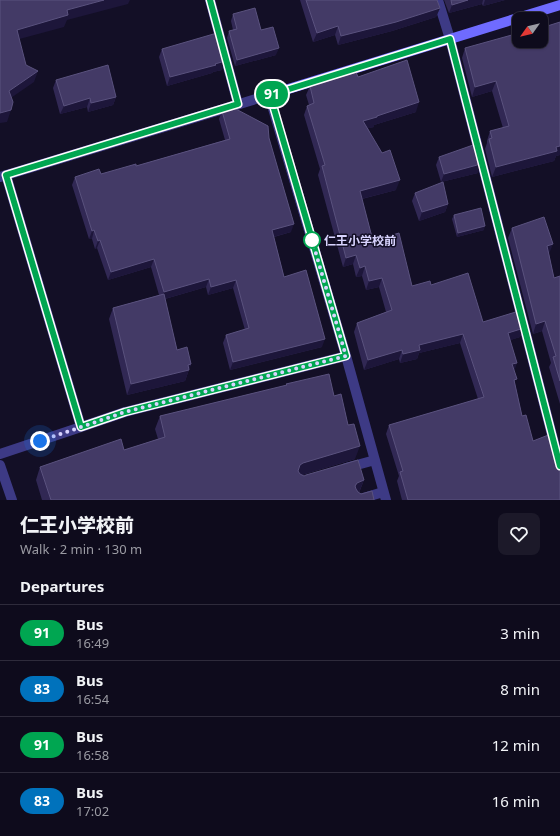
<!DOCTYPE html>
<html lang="en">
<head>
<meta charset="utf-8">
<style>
  body { margin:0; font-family:"Noto Sans","Noto Sans JP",sans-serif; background:#1c1929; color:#f1f3f6; height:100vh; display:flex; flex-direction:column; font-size:15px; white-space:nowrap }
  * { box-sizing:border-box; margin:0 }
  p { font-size:13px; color:#9b9ba3 }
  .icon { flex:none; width:22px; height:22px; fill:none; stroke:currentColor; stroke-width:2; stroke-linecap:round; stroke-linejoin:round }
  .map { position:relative; height:500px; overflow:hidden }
  .drawer { display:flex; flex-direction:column; background:#0e0b1c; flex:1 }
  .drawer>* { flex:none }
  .badge { padding:0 8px; border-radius:13px; font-size:14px; line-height:26px }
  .needle { width:26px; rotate:236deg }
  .fabs { position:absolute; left:512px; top:12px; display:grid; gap:8px }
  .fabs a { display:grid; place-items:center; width:36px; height:36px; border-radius:8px; background:#0e0b1c; box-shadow:0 1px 3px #0004,0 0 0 1px #2e2b3b; font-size:20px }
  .you { position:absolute; width:20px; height:20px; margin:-10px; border:3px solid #fff; border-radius:50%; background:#1a73e8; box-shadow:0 0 0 6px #1a73e833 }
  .map>.badge { position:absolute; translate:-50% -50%; box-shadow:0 0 0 2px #fff }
  h2 { padding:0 20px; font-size:15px; line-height:36px }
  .round { display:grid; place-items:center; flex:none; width:42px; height:42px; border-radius:8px; background:#1c1929 }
  .head { display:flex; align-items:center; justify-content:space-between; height:68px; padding:0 20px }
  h1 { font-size:19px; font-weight:800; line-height:30px }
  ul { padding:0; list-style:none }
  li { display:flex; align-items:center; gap:12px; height:56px; padding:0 20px; border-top:1px solid #2e2b3b }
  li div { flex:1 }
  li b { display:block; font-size:15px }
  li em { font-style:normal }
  li .badge { min-width:44px; font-weight:700; text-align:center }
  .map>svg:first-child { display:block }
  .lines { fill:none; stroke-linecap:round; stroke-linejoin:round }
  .lane { stroke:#3d3a85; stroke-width:10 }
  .street { stroke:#3d3a85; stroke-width:10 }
  .secondary { stroke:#6f6bff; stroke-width:10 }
  .wall { fill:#312854 }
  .shaded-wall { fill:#1d163a }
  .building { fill:#433a66; stroke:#5a527e }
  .line-casing { stroke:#fff; stroke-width:9 }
  .line { stroke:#00a651; stroke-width:6 }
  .walk { stroke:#d9d4ff; stroke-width:4; stroke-dasharray:0 7.2 }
  .stop-dot { fill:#fff; stroke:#00a651; stroke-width:2 }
  .labels { text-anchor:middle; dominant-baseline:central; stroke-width:3; stroke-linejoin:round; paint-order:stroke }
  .stop-label { font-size:12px; font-weight:bold; fill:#d9d4ff; stroke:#130f26; text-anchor:start }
</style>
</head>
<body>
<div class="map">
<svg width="560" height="500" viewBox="0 0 560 500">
  <rect width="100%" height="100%" fill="#130f26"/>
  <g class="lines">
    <path class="lane" d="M 6,175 L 81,427 L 125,412
      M 0,454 L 81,427
      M 0,465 L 12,500"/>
    <path class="street" d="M 210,0 L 238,104
      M 438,0 L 450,39 L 560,466
      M 0,177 L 269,95 L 346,356 L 386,500
      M 125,412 L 346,356
      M 346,468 L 375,460
      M 357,500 L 383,492"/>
    <path class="secondary" d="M 269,95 L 560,5"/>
  </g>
  <path class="wall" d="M 300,0 L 437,0 L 440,8 L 436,17 L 392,31 L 338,45 L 335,35 L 313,42 Z
    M 444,0 L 505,0 L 483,6 L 482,4 L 449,13 Z
    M 233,14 L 261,30 L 276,55 L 235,66 L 227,38 L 229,31 L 233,30 L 231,21 Z
    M 560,21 L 560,155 L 556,156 L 554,161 L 492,177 L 485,149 L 487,143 L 487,141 L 490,131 L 503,128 L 492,91 L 472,97 L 462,58 L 465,48 L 519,41 L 560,22 Z
    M 162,49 L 222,70 L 213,72 L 212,73 L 167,86 L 159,57 Z
    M 358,77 L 416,112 L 374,125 L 374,127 L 368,128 L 396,190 L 362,199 L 373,241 L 412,286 L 431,285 L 483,322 L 524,328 L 520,337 L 510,340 L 514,371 L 515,384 L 522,416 L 560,500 L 402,500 L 397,481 L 399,476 L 386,434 L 389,425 L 478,399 L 460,343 L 419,353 L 417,359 L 400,363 L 399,359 L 364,370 L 354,332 L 357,323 L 386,312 L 379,287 L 366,290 L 362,276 L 356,277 L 353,264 L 343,267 L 318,175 L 320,169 L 304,115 L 307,106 L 309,105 L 306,95 L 310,86 Z
    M 56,80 L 116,97 L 113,105 L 88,112 L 87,107 L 60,114 L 53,88 Z
    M 222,111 L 269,138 L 291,232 L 274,237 L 284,277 L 322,347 L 230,370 L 223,343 L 226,335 L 245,330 L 233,288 L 208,295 L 206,287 L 165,299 L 177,350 L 191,364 L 185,381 L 127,395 L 109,319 L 113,308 L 159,295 L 151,267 L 108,280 L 97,248 L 95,249 L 92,239 L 89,239 L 72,185 L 75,177 L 101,174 L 136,166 L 225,140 L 219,119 Z
    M 439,157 L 478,173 L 441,182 L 436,165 Z
    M 415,193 L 448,204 L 445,212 L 419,221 L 412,201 Z
    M 454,215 L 484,230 L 457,237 L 452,219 Z
    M 512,228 L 549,254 L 554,278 L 560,276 L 560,404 L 549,367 L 551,363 L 542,331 L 533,334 L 508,238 Z
    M 286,384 L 334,396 L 355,459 L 302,475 L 304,476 L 364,480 L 359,493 L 374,500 L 42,500 L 36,480 L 40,467 L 124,450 L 158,439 L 155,429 L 160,416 L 286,386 Z"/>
  <path class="shaded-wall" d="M 104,0 L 130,0 L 128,4 L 67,20 L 64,27 L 12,41 L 17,30 L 67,10 Z
    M 468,0 L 483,0 L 482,4 L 449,13 L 452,5 Z
    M 485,0 L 505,0 L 483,6 Z
    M 440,8 L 436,17 L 392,31 L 338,45 L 341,36 Z
    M 338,26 L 335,35 L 313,42 L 317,33 Z
    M 279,48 L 276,55 L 235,66 L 237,60 Z
    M 225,61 L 222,70 L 213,72 L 212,73 L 167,86 L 170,77 Z
    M 38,71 L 34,82 L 5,102 L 9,91 Z
    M 496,81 L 492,91 L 472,97 L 475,87 Z
    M 116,97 L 113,105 L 88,112 L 91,103 Z
    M 90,98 L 87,107 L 60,114 L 64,106 Z
    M 419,102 L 416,112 L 374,125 L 374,127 L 360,130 L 363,121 L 377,116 Z
    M 11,110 L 7,122 L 0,123 L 0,113 Z
    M 560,146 L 560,155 L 556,156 L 554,161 L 492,177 L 496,167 Z
    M 481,164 L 478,173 L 441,182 L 444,174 Z
    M 400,180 L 396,190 L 357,200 L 360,191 Z
    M 448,204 L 445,212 L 419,221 L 422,212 Z
    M 294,224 L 291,232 L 269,238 L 272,230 Z
    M 485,226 L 484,230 L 457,237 L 458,233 Z
    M 94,230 L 92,239 L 89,239 L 92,231 Z
    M 100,240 L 97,248 L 95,249 L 98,241 Z
    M 553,244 L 549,254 L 543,256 L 547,246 Z
    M 356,255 L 353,264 L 343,267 L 346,258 Z
    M 154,259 L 151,267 L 108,280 L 111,272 Z
    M 365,266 L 362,276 L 356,277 L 360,268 Z
    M 382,278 L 379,287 L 366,290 L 369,281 Z
    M 209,279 L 206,287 L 161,300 L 164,292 Z
    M 236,280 L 233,288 L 208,295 L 211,287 Z
    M 545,321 L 542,331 L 533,334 L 536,324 Z
    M 524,328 L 520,337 L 505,342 L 508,333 Z
    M 463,334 L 460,343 L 419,353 L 417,359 L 400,363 L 403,354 L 419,345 Z
    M 325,339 L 322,347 L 230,370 L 233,362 Z
    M 402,350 L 399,359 L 364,370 L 368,360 Z
    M 517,363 L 514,372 L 512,364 Z
    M 191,364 L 185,381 L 127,395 L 131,384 Z
    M 360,446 L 355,459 L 298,476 L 295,478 L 300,465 L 303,463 Z
    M 364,480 L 359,492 L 352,496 L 357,483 Z"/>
  <path class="building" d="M 0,0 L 104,0 L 67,10 L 68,15 L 17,30 L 26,65 L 38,71 L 9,91 L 13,102 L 11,110 L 0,113 Z
    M 306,0 L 437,0 L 440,8 L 396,22 L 341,36 L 338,26 L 317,33 Z
    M 451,0 L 468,0 L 452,5 Z
    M 255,8 L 261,30 L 273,27 L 279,48 L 237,60 L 229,31 L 237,29 L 233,14 Z
    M 560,22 L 560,146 L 556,147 L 557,151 L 496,167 L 489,139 L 492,138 L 490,131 L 509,126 L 496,81 L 475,87 L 465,48 L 519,33 L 519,41 L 541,41 L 541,28 Z
    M 217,33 L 225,61 L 215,64 L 216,65 L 170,77 L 162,49 Z
    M 407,60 L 419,102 L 377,116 L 377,117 L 363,121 L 382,153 L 390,150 L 400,180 L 360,191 L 373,241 L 399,233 L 412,286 L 430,281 L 431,285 L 468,273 L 483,322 L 519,311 L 524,328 L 508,333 L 517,363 L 512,364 L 517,379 L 514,380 L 522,416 L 526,415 L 533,441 L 551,434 L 557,458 L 560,462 L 560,500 L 408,500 L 400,472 L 403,471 L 389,425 L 484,397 L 463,334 L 419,345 L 420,350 L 403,354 L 402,350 L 368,360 L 357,323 L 392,310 L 382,278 L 369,281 L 365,266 L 360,268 L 356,255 L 346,258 L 322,166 L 325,165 L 307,106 L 314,103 L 310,86 L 356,72 L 358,77 Z
    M 108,65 L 116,97 L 91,103 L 90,98 L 64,106 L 56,80 Z
    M 234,108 L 268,126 L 269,138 L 294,224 L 272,230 L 284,277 L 306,270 L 325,339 L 233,362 L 226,335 L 249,328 L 236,280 L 211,287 L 209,279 L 164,292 L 154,259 L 111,272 L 100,240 L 98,241 L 94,230 L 92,231 L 75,177 L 99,169 L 101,174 L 136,164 L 136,166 L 230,139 L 222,111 Z
    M 476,144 L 481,164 L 444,174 L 439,157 Z
    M 443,182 L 448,204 L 422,212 L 415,193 Z
    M 481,208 L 485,226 L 458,233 L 454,215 Z
    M 544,217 L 553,244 L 547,246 L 554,278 L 560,276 L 560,381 L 553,357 L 556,356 L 545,321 L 536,324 L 512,228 Z
    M 164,294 L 177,350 L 187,347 L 191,364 L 188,365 L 189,370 L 131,384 L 113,308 Z
    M 329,374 L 334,396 L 341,394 L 348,425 L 354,424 L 360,446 L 303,463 L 300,465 L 298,471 L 300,474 L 304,476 L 306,475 L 358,460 L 364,480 L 357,483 L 355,486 L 356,489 L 358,492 L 361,494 L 372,491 L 374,500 L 51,500 L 40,467 L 121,439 L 124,450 L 165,437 L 160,416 L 287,385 L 286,384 Z"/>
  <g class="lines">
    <g class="line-casing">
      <path id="line" d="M 210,0 L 238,104 L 6,175 L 81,427 L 125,412 L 346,356 L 270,95 L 450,39 L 560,466"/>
    </g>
    <use href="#line" class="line"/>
    <path class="walk" d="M 40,441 L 125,412 L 346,356 L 312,240"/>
  </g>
  <circle class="stop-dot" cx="312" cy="240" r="8"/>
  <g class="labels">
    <g class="stop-label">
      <text x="324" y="240">仁王小学校前</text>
    </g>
  </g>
</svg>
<div class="fabs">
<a><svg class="needle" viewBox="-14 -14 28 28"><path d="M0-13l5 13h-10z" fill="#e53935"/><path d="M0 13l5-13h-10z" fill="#9b9ba3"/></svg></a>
</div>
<div class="you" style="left:40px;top:441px"></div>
<b class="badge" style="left:272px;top:94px;background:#00a651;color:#fff">91</b>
</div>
<section class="drawer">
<div class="head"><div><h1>仁王小学校前</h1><p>Walk · 2 min · 130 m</p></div><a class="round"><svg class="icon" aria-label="heart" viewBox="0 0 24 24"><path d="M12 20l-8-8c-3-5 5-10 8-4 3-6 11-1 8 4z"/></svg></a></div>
<h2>Departures</h2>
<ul>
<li><span class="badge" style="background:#00a651;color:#fff">91</span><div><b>Bus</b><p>16:49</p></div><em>3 min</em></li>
<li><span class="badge" style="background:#0072bc;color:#fff">83</span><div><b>Bus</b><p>16:54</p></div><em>8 min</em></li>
<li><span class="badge" style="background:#00a651;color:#fff">91</span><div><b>Bus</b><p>16:58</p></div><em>12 min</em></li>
<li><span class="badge" style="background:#0072bc;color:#fff">83</span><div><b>Bus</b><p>17:02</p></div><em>16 min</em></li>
</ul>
</section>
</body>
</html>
